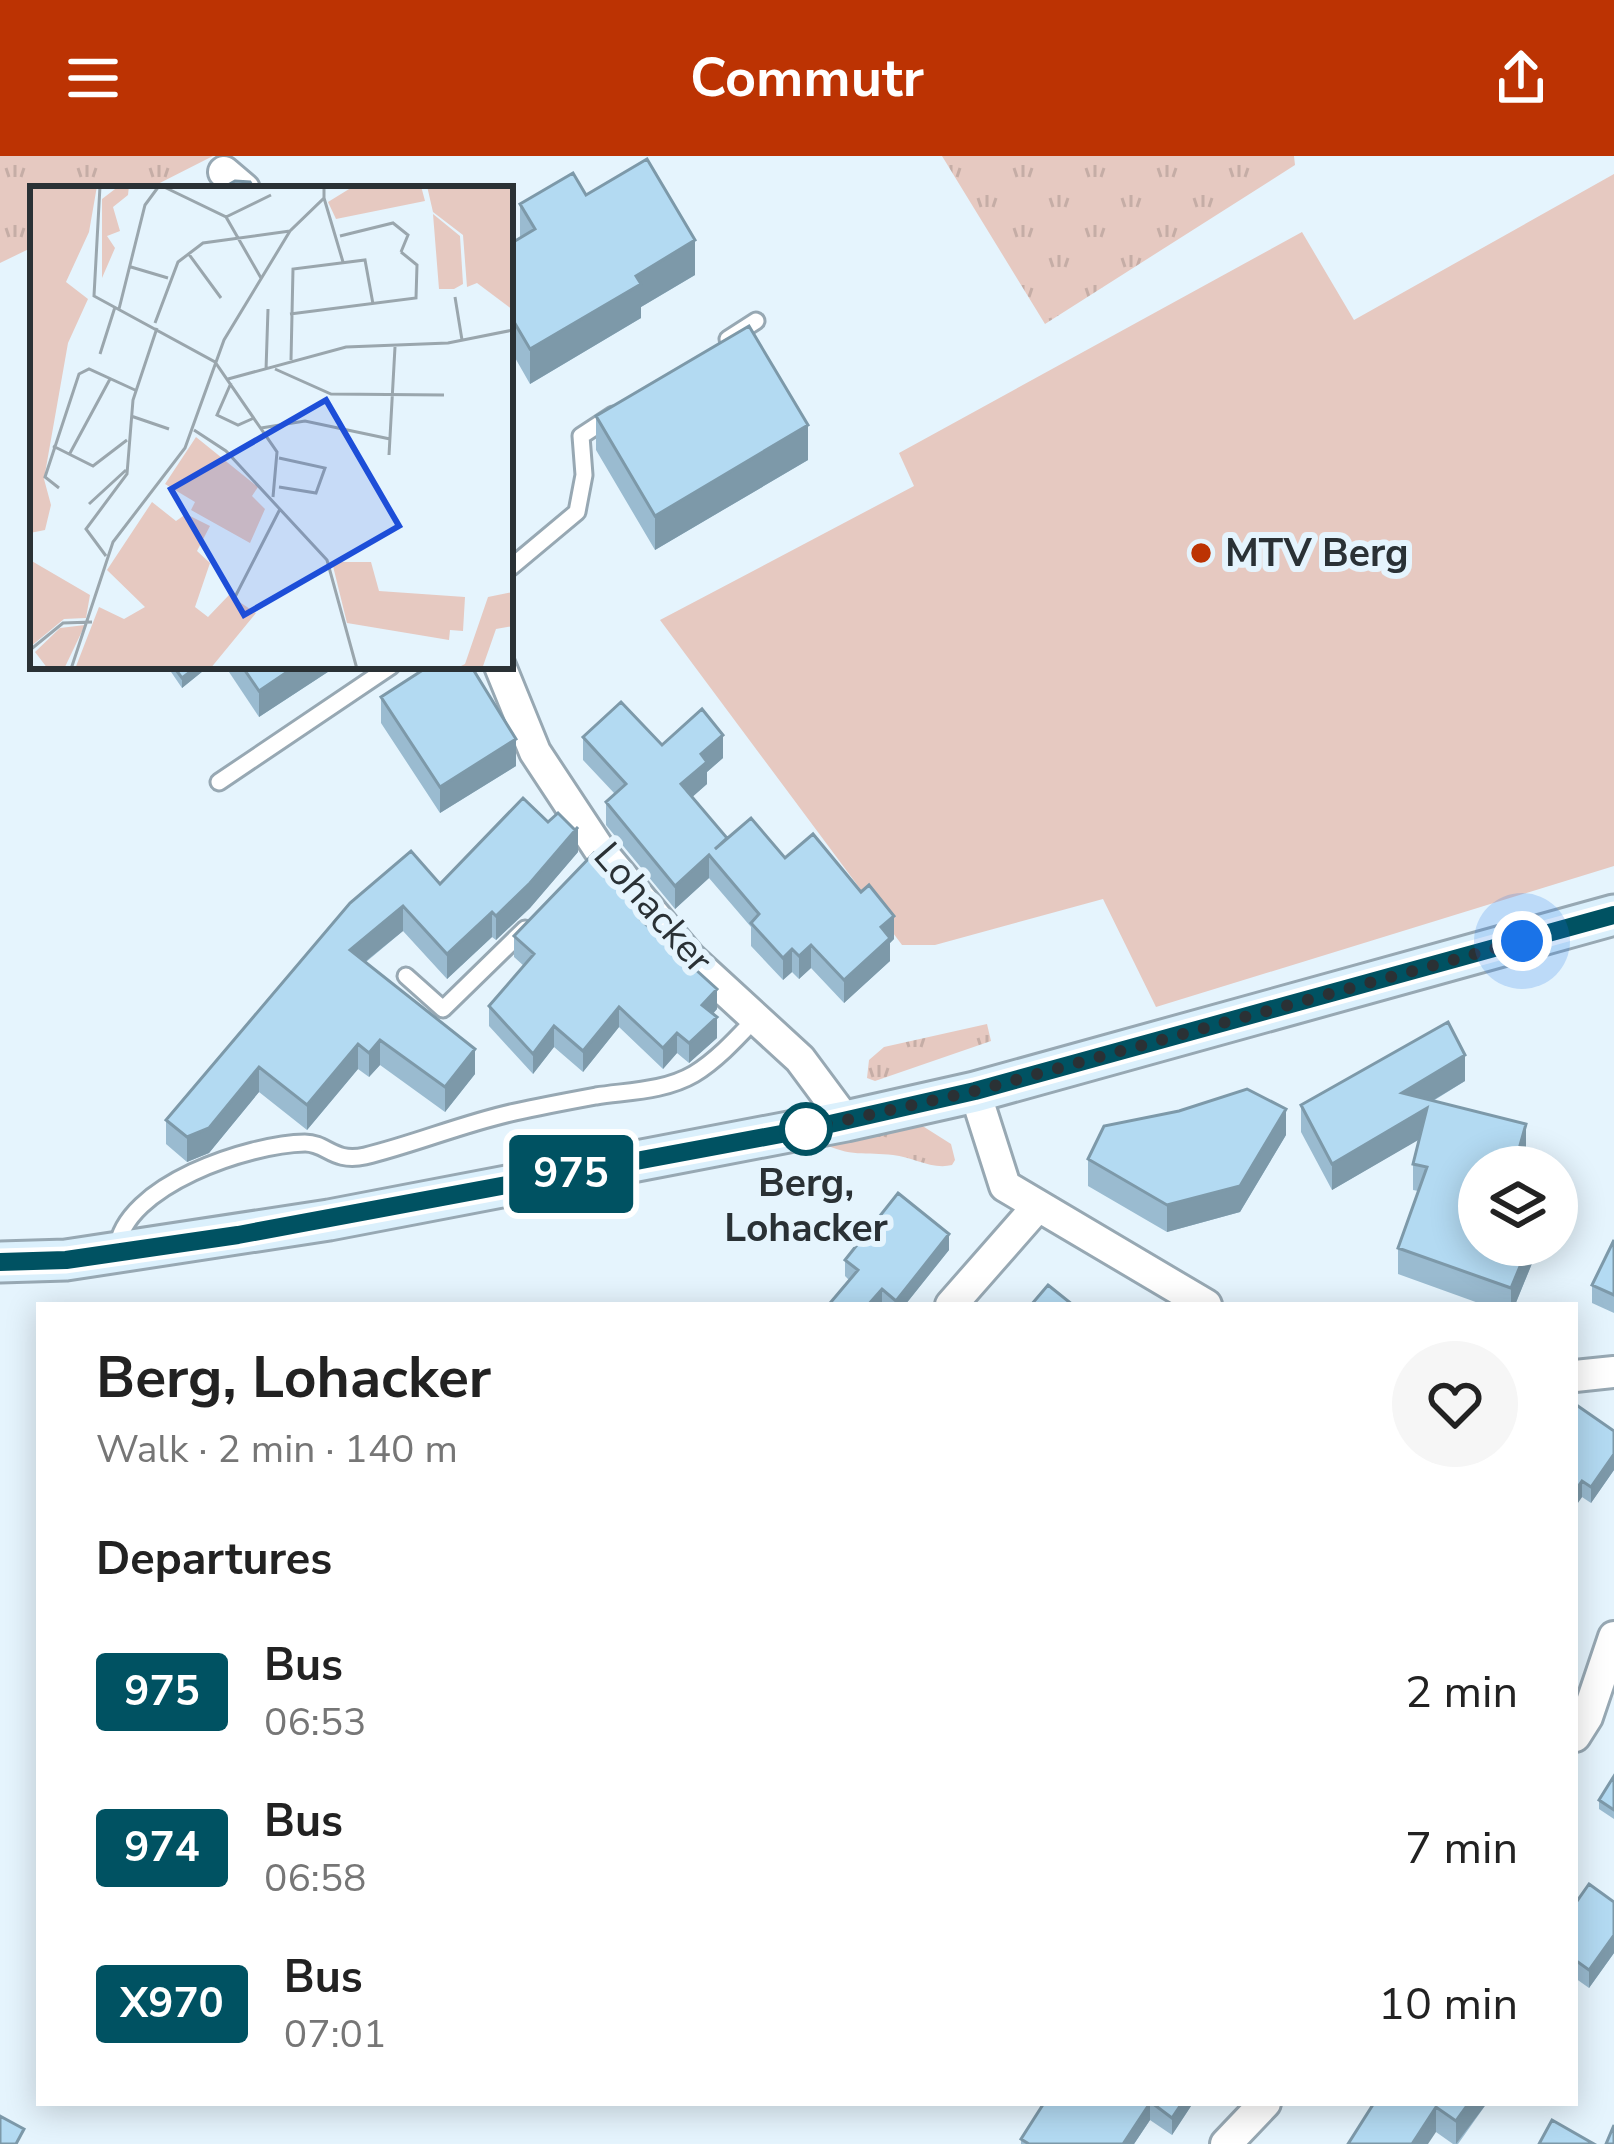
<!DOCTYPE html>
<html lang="en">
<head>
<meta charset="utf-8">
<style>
  body { margin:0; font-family:"Nunito Sans",sans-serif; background:#f6f6f6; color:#222; height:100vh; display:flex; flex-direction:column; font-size:45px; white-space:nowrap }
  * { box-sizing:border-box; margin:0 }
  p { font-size:39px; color:#767676 }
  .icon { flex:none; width:66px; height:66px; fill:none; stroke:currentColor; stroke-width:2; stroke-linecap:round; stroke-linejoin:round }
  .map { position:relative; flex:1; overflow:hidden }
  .sheet { position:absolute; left:36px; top:1146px; width:1542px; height:804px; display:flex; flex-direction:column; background:#fff; border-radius:0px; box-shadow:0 6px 30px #0003 }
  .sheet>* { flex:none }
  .badge { padding:0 24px; border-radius:9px; font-size:42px; line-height:78px }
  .buttons { position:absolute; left:1458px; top:990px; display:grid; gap:24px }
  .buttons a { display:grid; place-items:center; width:120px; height:120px; border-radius:50%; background:#fff; box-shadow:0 6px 30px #0003; font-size:60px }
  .you { position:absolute; width:60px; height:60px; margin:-30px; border:9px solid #fff; border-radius:50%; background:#1a73e8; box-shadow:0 0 0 18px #1a73e833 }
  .map>.badge { position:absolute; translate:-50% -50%; box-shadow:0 0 0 6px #fff }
  h2 { padding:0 60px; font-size:45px; line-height:108px }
  .round { display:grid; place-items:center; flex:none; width:126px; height:126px; border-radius:63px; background:#f6f6f6 }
  .head { display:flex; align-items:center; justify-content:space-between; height:204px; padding:0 60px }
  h1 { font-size:57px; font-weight:700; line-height:90px }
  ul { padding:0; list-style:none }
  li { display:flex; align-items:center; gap:36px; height:156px; padding:0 60px }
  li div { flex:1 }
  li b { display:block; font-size:45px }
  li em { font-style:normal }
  li .badge { min-width:132px; font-weight:700; text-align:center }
  header { display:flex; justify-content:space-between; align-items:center; height:156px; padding:0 60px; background:#bc3303; color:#fff; font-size:54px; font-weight:700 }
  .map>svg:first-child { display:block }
  .grass { fill:url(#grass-tufts) }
  .garden { fill:#e6c9c1 }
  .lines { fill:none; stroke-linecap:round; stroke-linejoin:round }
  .lane-casing { stroke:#97a8b3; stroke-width:21 }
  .street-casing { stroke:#97a8b3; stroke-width:36 }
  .secondary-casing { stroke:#97a8b3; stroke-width:45 }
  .lane { stroke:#fff; stroke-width:15 }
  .street { stroke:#fff; stroke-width:30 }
  .secondary { stroke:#dbf0fc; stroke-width:39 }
  .wall { fill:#9abbd0 }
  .shaded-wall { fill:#7d99a9 }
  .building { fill:#b3daf2; stroke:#7d99a9; stroke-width:3 }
  .line-casing { stroke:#fff; stroke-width:27 }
  .line { stroke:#005262; stroke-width:18 }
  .walk { stroke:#2a3135; stroke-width:12; stroke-dasharray:0 21.6 }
  .poi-dot { fill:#bc3303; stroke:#e5f4fd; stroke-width:4.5 }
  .stop-dot { fill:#fff; stroke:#005262; stroke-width:6 }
  .labels { text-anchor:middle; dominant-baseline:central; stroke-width:12; stroke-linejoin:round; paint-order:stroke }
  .poi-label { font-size:39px; font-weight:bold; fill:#2a3135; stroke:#e5f4fd; text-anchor:start }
  .street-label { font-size:39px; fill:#2a3135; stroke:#e5f4fd }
  .stop-label { font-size:39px; font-weight:bold; fill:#2a3135; stroke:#e5f4fd }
  .inset-road { fill:none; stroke:#9aa6ad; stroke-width:3 }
  .view { fill:#1d4ed8; fill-opacity:0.15; stroke:#1d4ed8; stroke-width:6 }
  .inset-edge { fill:none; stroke:#2a3135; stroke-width:6 }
</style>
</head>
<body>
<header><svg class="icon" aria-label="menu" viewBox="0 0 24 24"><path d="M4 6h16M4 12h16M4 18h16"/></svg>Commutr<svg class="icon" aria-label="share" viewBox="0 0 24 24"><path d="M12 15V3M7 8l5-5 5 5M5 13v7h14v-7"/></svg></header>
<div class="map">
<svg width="1614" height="1988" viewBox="0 0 1614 1988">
  <defs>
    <pattern id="grass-tufts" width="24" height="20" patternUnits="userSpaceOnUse" patternTransform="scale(3)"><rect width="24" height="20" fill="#e6c9c1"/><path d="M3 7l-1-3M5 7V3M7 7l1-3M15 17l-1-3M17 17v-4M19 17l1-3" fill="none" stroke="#c5ada6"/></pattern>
  </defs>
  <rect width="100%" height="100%" fill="#e5f4fd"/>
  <path class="grass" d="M 0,0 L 213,0 L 148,33 L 33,33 L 33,91 L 0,107 Z
    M 942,0 L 1294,0 L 1295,9 L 1045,168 Z
    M 987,868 L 991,885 L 875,925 L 867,922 L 869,904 L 884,891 Z
    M 921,969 L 951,988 L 955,1004 L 952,1009 C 932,1014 913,1001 893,999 C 867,996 848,1001 823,987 Z"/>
  <path class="garden" d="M 1614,18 L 1614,710 L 1156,851 L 1103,743 L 935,789 L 902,789 L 660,464 L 914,330 L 899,297 L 1302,76 L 1354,164 Z"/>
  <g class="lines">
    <g class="lane-casing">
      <path id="lane" d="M 728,183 L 756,165
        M 510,412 L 577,356 L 584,319 L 581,280 L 613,259
        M 219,626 L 391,510
        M 406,820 L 443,853 L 525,773
        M 117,1093 C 124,1029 249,988 305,987 C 327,987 333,1007 365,1000 C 415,988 464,967 515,956 C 542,950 569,945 596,940 C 629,935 665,935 694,918 C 717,904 737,882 755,863"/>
    </g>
    <g class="street-casing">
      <path id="street" d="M 224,16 L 244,33
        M 500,510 L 535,596 L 599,693 L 690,802 L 800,903 L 846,965
        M 975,936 L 1005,1030 L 1206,1149
        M 951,1149 L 1037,1051
        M 1575,1220 L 1614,1216
        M 1575,1580 L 1587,1561 L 1614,1481
        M 1226,1988 L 1265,1947"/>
    </g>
    <g class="secondary-casing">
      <path id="secondary" d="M 0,1106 L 66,1104 L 329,1064 L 846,965 L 975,936 L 1614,759"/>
    </g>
    <use href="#lane" class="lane"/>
    <use href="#street" class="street"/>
    <use href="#secondary" class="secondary"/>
  </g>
  <path class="wall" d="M 586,39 L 695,119 L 641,151 L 641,162 L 530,228 L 510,193 L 510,88 L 520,82 L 520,48 Z
    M 596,260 L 808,304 L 655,394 L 596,294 Z
    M 167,510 L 203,510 L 203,515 L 182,532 Z
    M 225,510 L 337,510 L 259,561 Z
    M 381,541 L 516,610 L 440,657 L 381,567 Z
    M 583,581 L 662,589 L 723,602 L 707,616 L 707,628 L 692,641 L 727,683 L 785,702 L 894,783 L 890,787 L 890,805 L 844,847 L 811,812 L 799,823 L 792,816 L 783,824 L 751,790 L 751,771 L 709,722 L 675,753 L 606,669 L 606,646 L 615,638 L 583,604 Z
    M 578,696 L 530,752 L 496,784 L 492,781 L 447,823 L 403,775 L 366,806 L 475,918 L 445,956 L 380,909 L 369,921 L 358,913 L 307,974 L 259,936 L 209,997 L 187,1006 L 166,988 L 166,964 L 350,747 Z
    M 646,768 L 717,853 L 713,858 L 717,882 L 689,907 L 677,897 L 663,913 L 619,871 L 583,916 L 554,891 L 533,918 L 489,870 L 489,850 L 524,810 L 514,801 L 514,780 Z
    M 1465,925 L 1433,945 L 1526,994 L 1521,1011 L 1479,1011 L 1479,1089 L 1533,1089 L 1533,1105 L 1515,1149 L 1484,1149 L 1398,1118 L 1398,1092 L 1418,1035 L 1413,1034 L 1413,1008 L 1419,983 L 1332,1034 L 1301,976 L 1301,949 Z
    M 1286,979 L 1240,1056 L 1167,1076 L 1088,1030 L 1088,1003 Z
    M 1614,1084 L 1614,1157 L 1592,1147 L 1592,1129 Z
    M 949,1094 L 905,1149 L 831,1149 L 831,1146 L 849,1124 L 845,1120 L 845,1104 Z
    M 1575,1248 L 1614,1275 L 1614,1314 L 1591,1347 L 1582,1341 L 1575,1351 Z
    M 1614,1620 L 1614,1663 L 1599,1653 L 1599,1644 Z
    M 1614,1746 L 1614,1797 L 1589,1832 L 1575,1822 L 1575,1748 Z
    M 1044,1947 L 1193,1947 L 1172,1979 L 1150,1964 L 1134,1988 L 1021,1988 L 1021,1983 Z
    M 1374,1947 L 1487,1947 L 1458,1988 L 1453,1988 L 1436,1976 Z"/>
  <path class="shaded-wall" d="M 695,84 L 695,119 L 641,151 L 641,162 L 530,228 L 530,193 L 636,120 Z
    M 808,269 L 808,304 L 655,394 L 655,360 Z
    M 198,510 L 203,510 L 203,515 L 182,532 L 182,522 Z
    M 296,510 L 337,510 L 259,561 L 259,535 Z
    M 723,579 L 723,602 L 707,616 L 707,628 L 681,651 L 681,628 L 701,598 Z
    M 516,583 L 516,610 L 440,657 L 440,631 Z
    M 578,671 L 578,696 L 530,752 L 496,784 L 496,760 Z
    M 709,699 L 709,722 L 675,753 L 675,730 Z
    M 403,750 L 403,775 L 350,818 L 350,794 Z
    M 492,756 L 492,781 L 447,823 L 447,798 Z
    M 894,760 L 894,783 L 890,787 L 890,805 L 844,847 L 844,824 L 881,771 Z
    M 811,789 L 811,812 L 799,823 L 799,800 Z
    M 792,793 L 792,816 L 783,824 L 783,802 Z
    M 717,833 L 717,853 L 702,869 L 702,849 Z
    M 619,851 L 619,871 L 583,916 L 583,895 Z
    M 717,861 L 717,882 L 689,907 L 689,887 Z
    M 554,870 L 554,891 L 533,918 L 533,898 Z
    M 677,877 L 677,897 L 663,913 L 663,892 Z
    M 380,884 L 380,909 L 369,921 L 369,897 Z
    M 358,888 L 358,913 L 307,974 L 307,949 Z
    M 475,893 L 475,918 L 445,956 L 445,931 Z
    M 1465,899 L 1465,925 L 1402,963 L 1402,937 Z
    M 259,911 L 259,936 L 209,997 L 187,1006 L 187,981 Z
    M 1427,952 L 1427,979 L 1332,1034 L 1332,1008 Z
    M 1286,953 L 1286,979 L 1240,1056 L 1167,1076 L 1167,1049 Z
    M 1526,968 L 1526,994 L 1521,1011 L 1514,1011 Z
    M 949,1078 L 949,1094 L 905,1149 L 896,1149 L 896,1145 Z
    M 1529,1089 L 1533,1089 L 1533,1105 L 1515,1149 L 1511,1149 L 1511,1132 Z
    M 882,1133 L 882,1149 L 868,1149 Z
    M 1614,1298 L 1614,1314 L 1591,1347 L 1591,1331 Z
    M 1582,1325 L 1582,1341 L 1575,1351 L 1575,1335 Z
    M 1614,1779 L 1614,1797 L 1589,1832 L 1589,1814 Z
    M 1150,1947 L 1150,1964 L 1134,1988 L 1123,1988 Z
    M 1182,1947 L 1193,1947 L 1172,1979 L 1172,1962 Z
    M 1469,1947 L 1487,1947 L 1456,1988 L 1456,1965 Z
    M 1436,1951 L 1436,1976 L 1428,1988 L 1412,1988 Z"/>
  <path class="building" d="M 647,3 L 695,84 L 636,120 L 641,128 L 530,193 L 510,159 L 510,88 L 535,73 L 520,48 L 573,17 L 586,39 Z
    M 235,25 L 250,26 L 254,33 L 221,33 Z
    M 749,170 L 808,269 L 655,360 L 596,260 Z
    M 173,510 L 198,510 L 182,522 Z
    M 242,510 L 296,510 L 259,535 Z
    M 429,510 L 471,510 L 516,583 L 440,631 L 381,541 Z
    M 621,546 L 662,589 L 702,553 L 723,579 L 701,598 L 707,606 L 681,628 L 727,682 L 715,693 L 751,662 L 785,702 L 813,678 L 861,736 L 869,729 L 894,760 L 881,771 L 890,782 L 844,824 L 811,789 L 799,800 L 792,793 L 783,802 L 751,767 L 759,758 L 709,699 L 675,730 L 606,646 L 626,628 L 583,581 Z
    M 523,642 L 548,666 L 558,657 L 575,674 L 578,671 L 530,727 L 496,760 L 492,756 L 447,798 L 403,750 L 350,794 L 475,893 L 445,931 L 380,884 L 369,897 L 358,888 L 307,949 L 259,911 L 209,972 L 187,981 L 166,964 L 350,747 L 411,695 L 440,728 Z
    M 594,697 L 646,759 L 641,764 L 717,833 L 702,849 L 717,861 L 689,887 L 677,877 L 663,892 L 619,851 L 583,895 L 554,870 L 533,898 L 489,850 L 534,798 L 514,780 Z
    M 1448,866 L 1465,899 L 1402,937 L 1526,968 L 1514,1011 L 1479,1011 L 1479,1089 L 1529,1089 L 1511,1132 L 1398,1092 L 1427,1011 L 1413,1008 L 1427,952 L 1332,1008 L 1301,949 Z
    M 1247,933 L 1286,953 L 1240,1030 L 1167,1049 L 1088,1003 L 1104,970 L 1179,955 Z
    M 898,1037 L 949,1078 L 896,1145 L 882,1133 L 868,1149 L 834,1149 L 831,1146 L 858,1114 L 845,1104 Z
    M 1614,1084 L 1614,1139 L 1592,1129 Z
    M 1048,1129 L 1073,1149 L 1031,1149 Z
    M 1575,1248 L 1614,1275 L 1614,1298 L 1591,1331 L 1582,1325 L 1575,1335 Z
    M 1614,1620 L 1614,1654 L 1599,1644 Z
    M 1589,1728 L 1614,1746 L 1614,1779 L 1589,1814 L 1575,1804 L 1575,1748 Z
    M 1044,1947 L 1150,1947 L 1123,1988 L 1029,1988 L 1021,1983 Z
    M 1152,1947 L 1182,1947 L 1172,1962 Z
    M 1374,1947 L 1469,1947 L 1456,1965 L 1436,1951 L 1412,1988 L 1348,1988 Z
    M 0,1960 L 24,1973 L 16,1988 L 0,1988 Z
    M 1552,1964 L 1594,1988 L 1539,1988 Z
    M 1614,1969 L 1614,1988 L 1606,1988 Z"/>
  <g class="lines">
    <g class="line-casing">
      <path id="line" d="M 0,1106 L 66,1104 L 238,1079 L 808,973 L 975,935 L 1614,759"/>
    </g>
    <use href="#line" class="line"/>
    <path class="walk" d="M 806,973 L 975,935 L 1522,785"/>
  </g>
  <circle class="poi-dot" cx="1201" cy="397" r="12"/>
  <circle class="stop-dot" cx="806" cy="973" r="24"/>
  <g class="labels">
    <g class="poi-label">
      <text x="1225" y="397">MTV Berg</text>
    </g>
    <g class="street-label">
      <text transform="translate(653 752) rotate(49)">Lohacker</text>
    </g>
    <g class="stop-label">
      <text x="806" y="1027">Berg,<tspan x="806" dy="45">Lohacker</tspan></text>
    </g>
  </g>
  <g transform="translate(30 30)">
    <rect width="483" height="483" fill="#e5f4fd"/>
    <path d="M 324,0 L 391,0 L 395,15 L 306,33 L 298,16 ZM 403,28 L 430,50 L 433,98 L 424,103 L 409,103 ZM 122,316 L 146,335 L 156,328 L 180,340 L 167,365 L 180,377 L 165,421 L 178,431 L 199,409 L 226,427 L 180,483 L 45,483 L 69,421 L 94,433 L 115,421 L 77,384 ZM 0,374 L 60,409 L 56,432 L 34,433 L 0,461 ZM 341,376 L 349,405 L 435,411 L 433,445 L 420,444 L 419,454 L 317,437 L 302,376 ZM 55,439 L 34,483 L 18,483 L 5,466 L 30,442 Z" fill="#e6c9c1"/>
    <path d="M 0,0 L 67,0 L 59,46 L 36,96 L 58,113 L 38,157 L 14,293 L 21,319 L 15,344 L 0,347 ZM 89,0 L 99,0 L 98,9 L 83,21 L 90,45 L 77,50 L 85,62 L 72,92 L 72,13 ZM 397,0 L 483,0 L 483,124 L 447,97 L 437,101 L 433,49 L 403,26 ZM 483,406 L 483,440 L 466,443 L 452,483 L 425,483 L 435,478 L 458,411 Z" fill="#e6c9c1"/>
    <path d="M 166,251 L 228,301 L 222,310 L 235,323 L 220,357 L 161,324 L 165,316 L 135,298 Z" fill="#e6c9c1"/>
    <path class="inset-road" d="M 70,0 L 64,110 L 185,176 L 247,266 L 243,311M 132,0 L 196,31 L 231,92M 294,12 L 313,76M 196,31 L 241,9M 310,50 L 363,37 L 378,49 L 371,66M 158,67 L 191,112M 101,81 L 138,92M 425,111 L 432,154M 89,123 L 115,19 L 129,0M 260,128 L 386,112 L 387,79 L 371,66M 125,137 L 148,76 L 173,57 L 260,45M 70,168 L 85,121M 261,174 L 263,83 L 335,74 L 343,118M 245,183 L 301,208 L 414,209M 236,184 L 238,123M 198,193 L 316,161 L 418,157 L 483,144M 201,197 L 187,229 L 208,239 L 224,232M 101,230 L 139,243M 231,242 L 275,235 L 360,253M 164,244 L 196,265 L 297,374 L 327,483M 23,260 L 63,280 L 97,254M 39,269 L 80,193M 359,269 L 365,161M 249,272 L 295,282 L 286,307 L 249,301M 29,302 L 15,291 L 49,188 L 59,183 L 105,204M 59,318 L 96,284M 76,370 L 56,343 L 97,288 L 103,214 L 127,142M 205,411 L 250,323M 0,464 L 33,437 L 62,436M 41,483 L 83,356 L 155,262 L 194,154 L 260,45 L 294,12 L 294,0"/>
    <path class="view" d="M 296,214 L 369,340 L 214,429 L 141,303 Z"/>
    <rect width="483" height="483" class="inset-edge"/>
  </g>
</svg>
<div class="buttons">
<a><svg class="icon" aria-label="layers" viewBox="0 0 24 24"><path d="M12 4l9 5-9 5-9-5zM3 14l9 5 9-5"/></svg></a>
</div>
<div class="you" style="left:1522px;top:785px"></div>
<b class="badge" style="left:571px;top:1018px;background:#005262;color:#fff">975</b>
<section class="sheet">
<div class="head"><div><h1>Berg, Lohacker</h1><p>Walk · 2 min · 140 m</p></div><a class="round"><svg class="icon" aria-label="heart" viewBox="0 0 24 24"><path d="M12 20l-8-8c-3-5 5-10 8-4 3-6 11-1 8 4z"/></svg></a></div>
<h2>Departures</h2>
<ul>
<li><span class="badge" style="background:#005262;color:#fff">975</span><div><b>Bus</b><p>06:53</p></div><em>2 min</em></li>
<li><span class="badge" style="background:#005262;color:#fff">974</span><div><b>Bus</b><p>06:58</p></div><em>7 min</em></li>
<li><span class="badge" style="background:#005262;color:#fff">X970</span><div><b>Bus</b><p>07:01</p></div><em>10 min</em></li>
</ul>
</section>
</div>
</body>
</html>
